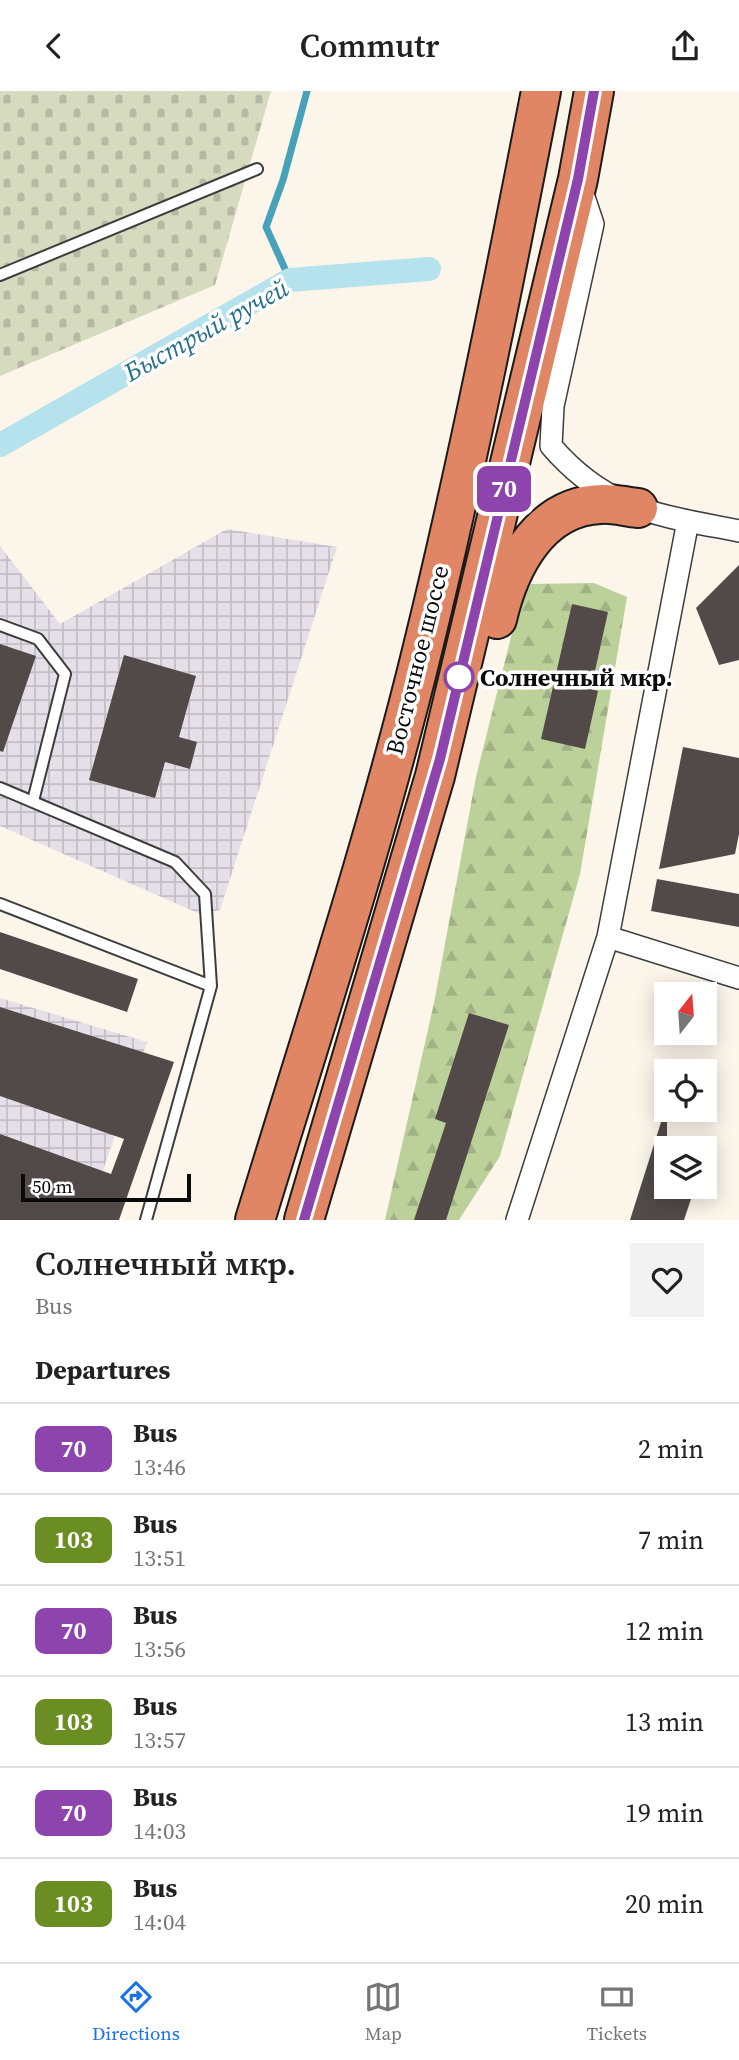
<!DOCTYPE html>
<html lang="en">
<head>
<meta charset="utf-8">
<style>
  body { margin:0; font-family:"Source Serif 4",serif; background:#f2f2f2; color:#222; height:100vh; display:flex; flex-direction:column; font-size:26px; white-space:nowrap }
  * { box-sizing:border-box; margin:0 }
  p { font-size:23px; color:#767676 }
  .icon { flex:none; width:38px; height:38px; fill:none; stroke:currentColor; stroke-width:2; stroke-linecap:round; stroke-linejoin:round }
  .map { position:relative; height:1129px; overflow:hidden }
  .panel { display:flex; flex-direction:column; background:#fff; flex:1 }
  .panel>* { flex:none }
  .badge { padding:0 14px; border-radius:10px; font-size:24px; line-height:46px }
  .needle { width:46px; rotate:17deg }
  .tools { position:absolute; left:654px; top:891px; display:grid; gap:14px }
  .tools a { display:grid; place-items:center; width:63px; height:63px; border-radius:0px; background:#fff; box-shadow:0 4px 18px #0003; font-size:35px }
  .scale { position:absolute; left:21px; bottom:18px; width:170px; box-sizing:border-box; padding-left:7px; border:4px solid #0a0a0a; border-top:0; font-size:19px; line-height:24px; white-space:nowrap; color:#0a0a0a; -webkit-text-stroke:5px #fff; paint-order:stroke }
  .map>.badge { position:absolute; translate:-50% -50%; box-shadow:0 0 0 4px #fff }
  h2 { padding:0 35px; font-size:26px; line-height:63px }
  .round { display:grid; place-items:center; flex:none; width:74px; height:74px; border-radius:0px; background:#f2f2f2 }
  .overview { display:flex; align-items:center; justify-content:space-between; height:119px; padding:0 35px }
  h1 { font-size:33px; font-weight:600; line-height:52px }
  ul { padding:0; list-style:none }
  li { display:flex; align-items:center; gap:21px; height:91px; padding:0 35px; border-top:2px solid #e0e0e0 }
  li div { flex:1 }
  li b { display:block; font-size:26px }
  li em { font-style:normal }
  li .badge { min-width:77px; font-weight:700; text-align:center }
  header { display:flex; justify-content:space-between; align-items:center; height:91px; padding:0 35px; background:#fff; font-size:32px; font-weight:600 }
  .menu { display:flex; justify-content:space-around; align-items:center; height:98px; border-top:2px solid #e0e0e0; background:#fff; font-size:19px; color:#767676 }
  .menu a { display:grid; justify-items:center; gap:4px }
  .menu .active { color:#1a73e8 }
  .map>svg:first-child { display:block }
  .industrial { fill:url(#industrial-grid) }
  .forest { fill:url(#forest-firs) }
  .cemetery { fill:url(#cemetery-stones) }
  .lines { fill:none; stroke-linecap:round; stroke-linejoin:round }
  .stream { stroke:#47a1b9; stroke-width:7 }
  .canal { stroke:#b5e2ed; stroke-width:24 }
  .building { fill:#514a48 }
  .lane-casing { stroke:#3d3d3d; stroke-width:14 }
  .street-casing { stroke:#3d3d3d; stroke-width:24 }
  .highway-casing { stroke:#1b1b1b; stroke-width:42 }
  .lane { stroke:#fff; stroke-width:10 }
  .street { stroke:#fff; stroke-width:21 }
  .highway { stroke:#e08664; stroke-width:38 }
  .line-casing { stroke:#fff; stroke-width:16 }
  .line { stroke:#8e44ad; stroke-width:10 }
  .stop-dot { fill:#fff; stroke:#8e44ad; stroke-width:3.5 }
  .labels { text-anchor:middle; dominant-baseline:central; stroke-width:7; stroke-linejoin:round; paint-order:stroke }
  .street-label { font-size:24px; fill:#0a0a0a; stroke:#fff }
  .stop-label { font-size:24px; font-weight:bold; fill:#0a0a0a; stroke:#fff; text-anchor:start }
  .water-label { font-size:26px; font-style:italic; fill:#267089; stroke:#fff }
</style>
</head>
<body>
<header><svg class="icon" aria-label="back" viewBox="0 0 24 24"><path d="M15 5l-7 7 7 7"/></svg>Commutr<svg class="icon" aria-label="share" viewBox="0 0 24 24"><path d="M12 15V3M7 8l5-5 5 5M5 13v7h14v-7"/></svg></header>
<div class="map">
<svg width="739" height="1129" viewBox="0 0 739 1129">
  <defs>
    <pattern id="industrial-grid" width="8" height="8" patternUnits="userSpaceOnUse" patternTransform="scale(1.75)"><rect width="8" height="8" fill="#e5dfe8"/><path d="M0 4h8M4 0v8" fill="none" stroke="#c3bec6"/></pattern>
    <pattern id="forest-firs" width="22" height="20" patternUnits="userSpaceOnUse" patternTransform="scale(1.75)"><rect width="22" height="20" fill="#bcd09a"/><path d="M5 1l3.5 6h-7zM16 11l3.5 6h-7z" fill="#a0b183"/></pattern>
    <pattern id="cemetery-stones" width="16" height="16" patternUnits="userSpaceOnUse" patternTransform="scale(1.75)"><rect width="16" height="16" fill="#d6dabf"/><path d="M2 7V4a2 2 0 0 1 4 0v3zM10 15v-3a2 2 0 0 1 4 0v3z" fill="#b6baa3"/></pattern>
  </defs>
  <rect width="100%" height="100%" fill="#fcf5ea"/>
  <path class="industrial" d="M 227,438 L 337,456 L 220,819 L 200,823 L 0,735 L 0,455 L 60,533 Z
    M 0,907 L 147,951 L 86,1129 L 0,1129 Z"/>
  <path class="forest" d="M 594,492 L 627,506 L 580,783 L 500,1065 L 459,1129 L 385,1129 L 434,912 L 476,686 L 521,506 L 531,493 Z"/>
  <path class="cemetery" d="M 0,0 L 271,0 L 215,194 L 0,285 Z"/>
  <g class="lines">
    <path class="stream" d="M 290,189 L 266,136 L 283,89 L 307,0"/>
    <path class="canal" d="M 0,354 L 290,189 L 429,178"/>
  </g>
  <path class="building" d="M 739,474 L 739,569 L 719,574 L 696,517 Z
    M 572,513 L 608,521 L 591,598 L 598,600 L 585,658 L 541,648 Z
    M 0,553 L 36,565 L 3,661 L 0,660 Z
    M 124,564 L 196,585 L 179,646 L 197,651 L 190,678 L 165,671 L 155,707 L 89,689 Z
    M 683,656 L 739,667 L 739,743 L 735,763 L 659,778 Z
    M 657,788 L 739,803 L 739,836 L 651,820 Z
    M 0,841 L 138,888 L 127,921 L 0,878 Z
    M 0,916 L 174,971 L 119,1129 L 0,1129 L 0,1043 L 111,1083 L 124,1048 L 0,1005 Z
    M 469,922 L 509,934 L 446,1129 L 414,1129 L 446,1032 L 435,1028 Z
    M 663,1025 L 667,1026 L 667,1096 L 695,1096 L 684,1129 L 630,1129 Z"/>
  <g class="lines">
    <g class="lane-casing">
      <path id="lane" d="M 0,184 L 257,78
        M 0,534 L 38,548 L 65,583 L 33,710
        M 0,697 L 175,771 L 205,803 L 211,895 L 146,1129
        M 0,813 L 211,895"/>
    </g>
    <g class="street-casing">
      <path id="street" d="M 581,97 L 593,133 L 553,315 L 551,355 C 607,420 659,424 739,440
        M 608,846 L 739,887
        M 517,1129 L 608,846 L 688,430"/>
    </g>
    <g class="highway-casing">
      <path id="highway" d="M 497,528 C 509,476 539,415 601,413 C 613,412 626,416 638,417
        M 255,1129 C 313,939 376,749 423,556 C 468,372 505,186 541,0
        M 304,1129 L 435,685 L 578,88 L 594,0"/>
    </g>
    <use href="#lane" class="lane"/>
    <use href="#street" class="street"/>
    <use href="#highway" class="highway"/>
  </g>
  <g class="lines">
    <g class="line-casing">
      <path id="line" d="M 304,1129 L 440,668 L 578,88 L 594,0"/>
    </g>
    <use href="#line" class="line"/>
  </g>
  <circle class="stop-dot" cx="459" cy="586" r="14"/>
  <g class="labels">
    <g class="street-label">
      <text transform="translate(417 569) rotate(-76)">Восточное шоссе</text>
    </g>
    <g class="stop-label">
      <text x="480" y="586">Солнечный мкр.</text>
    </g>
    <g class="water-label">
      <text transform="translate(206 239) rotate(-29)">Быстрый ручей</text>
    </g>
  </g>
</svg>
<div class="tools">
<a><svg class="needle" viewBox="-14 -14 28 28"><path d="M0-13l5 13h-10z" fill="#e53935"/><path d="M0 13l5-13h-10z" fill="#767676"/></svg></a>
<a><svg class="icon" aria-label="locate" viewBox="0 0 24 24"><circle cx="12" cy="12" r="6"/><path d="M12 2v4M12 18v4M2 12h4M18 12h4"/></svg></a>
<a><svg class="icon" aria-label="layers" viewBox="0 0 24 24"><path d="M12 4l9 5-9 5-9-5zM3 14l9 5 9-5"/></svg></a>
</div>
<div class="scale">50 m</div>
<b class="badge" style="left:504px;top:398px;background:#8e44ad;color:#fff">70</b>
</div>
<section class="panel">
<div class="overview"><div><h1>Солнечный мкр.</h1><p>Bus</p></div><a class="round"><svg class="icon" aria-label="heart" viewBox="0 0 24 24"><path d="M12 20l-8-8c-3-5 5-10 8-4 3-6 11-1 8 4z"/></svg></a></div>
<h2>Departures</h2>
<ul>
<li><span class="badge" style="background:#8e44ad;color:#fff">70</span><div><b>Bus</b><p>13:46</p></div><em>2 min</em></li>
<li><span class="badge" style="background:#6b8e23;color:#fff">103</span><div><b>Bus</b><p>13:51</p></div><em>7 min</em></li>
<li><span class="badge" style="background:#8e44ad;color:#fff">70</span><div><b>Bus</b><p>13:56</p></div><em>12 min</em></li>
<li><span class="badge" style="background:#6b8e23;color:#fff">103</span><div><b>Bus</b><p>13:57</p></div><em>13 min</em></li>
<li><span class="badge" style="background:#8e44ad;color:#fff">70</span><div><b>Bus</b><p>14:03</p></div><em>19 min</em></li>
<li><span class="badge" style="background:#6b8e23;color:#fff">103</span><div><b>Bus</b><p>14:04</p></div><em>20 min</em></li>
</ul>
</section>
<nav class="menu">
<a class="active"><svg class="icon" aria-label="directions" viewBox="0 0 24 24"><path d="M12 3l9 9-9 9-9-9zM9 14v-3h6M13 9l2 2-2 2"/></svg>Directions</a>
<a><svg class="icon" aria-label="map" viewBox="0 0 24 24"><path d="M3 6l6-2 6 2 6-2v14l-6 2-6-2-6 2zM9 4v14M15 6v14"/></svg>Map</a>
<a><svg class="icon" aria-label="tickets" viewBox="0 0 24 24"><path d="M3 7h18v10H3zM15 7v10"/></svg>Tickets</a>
</nav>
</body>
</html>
